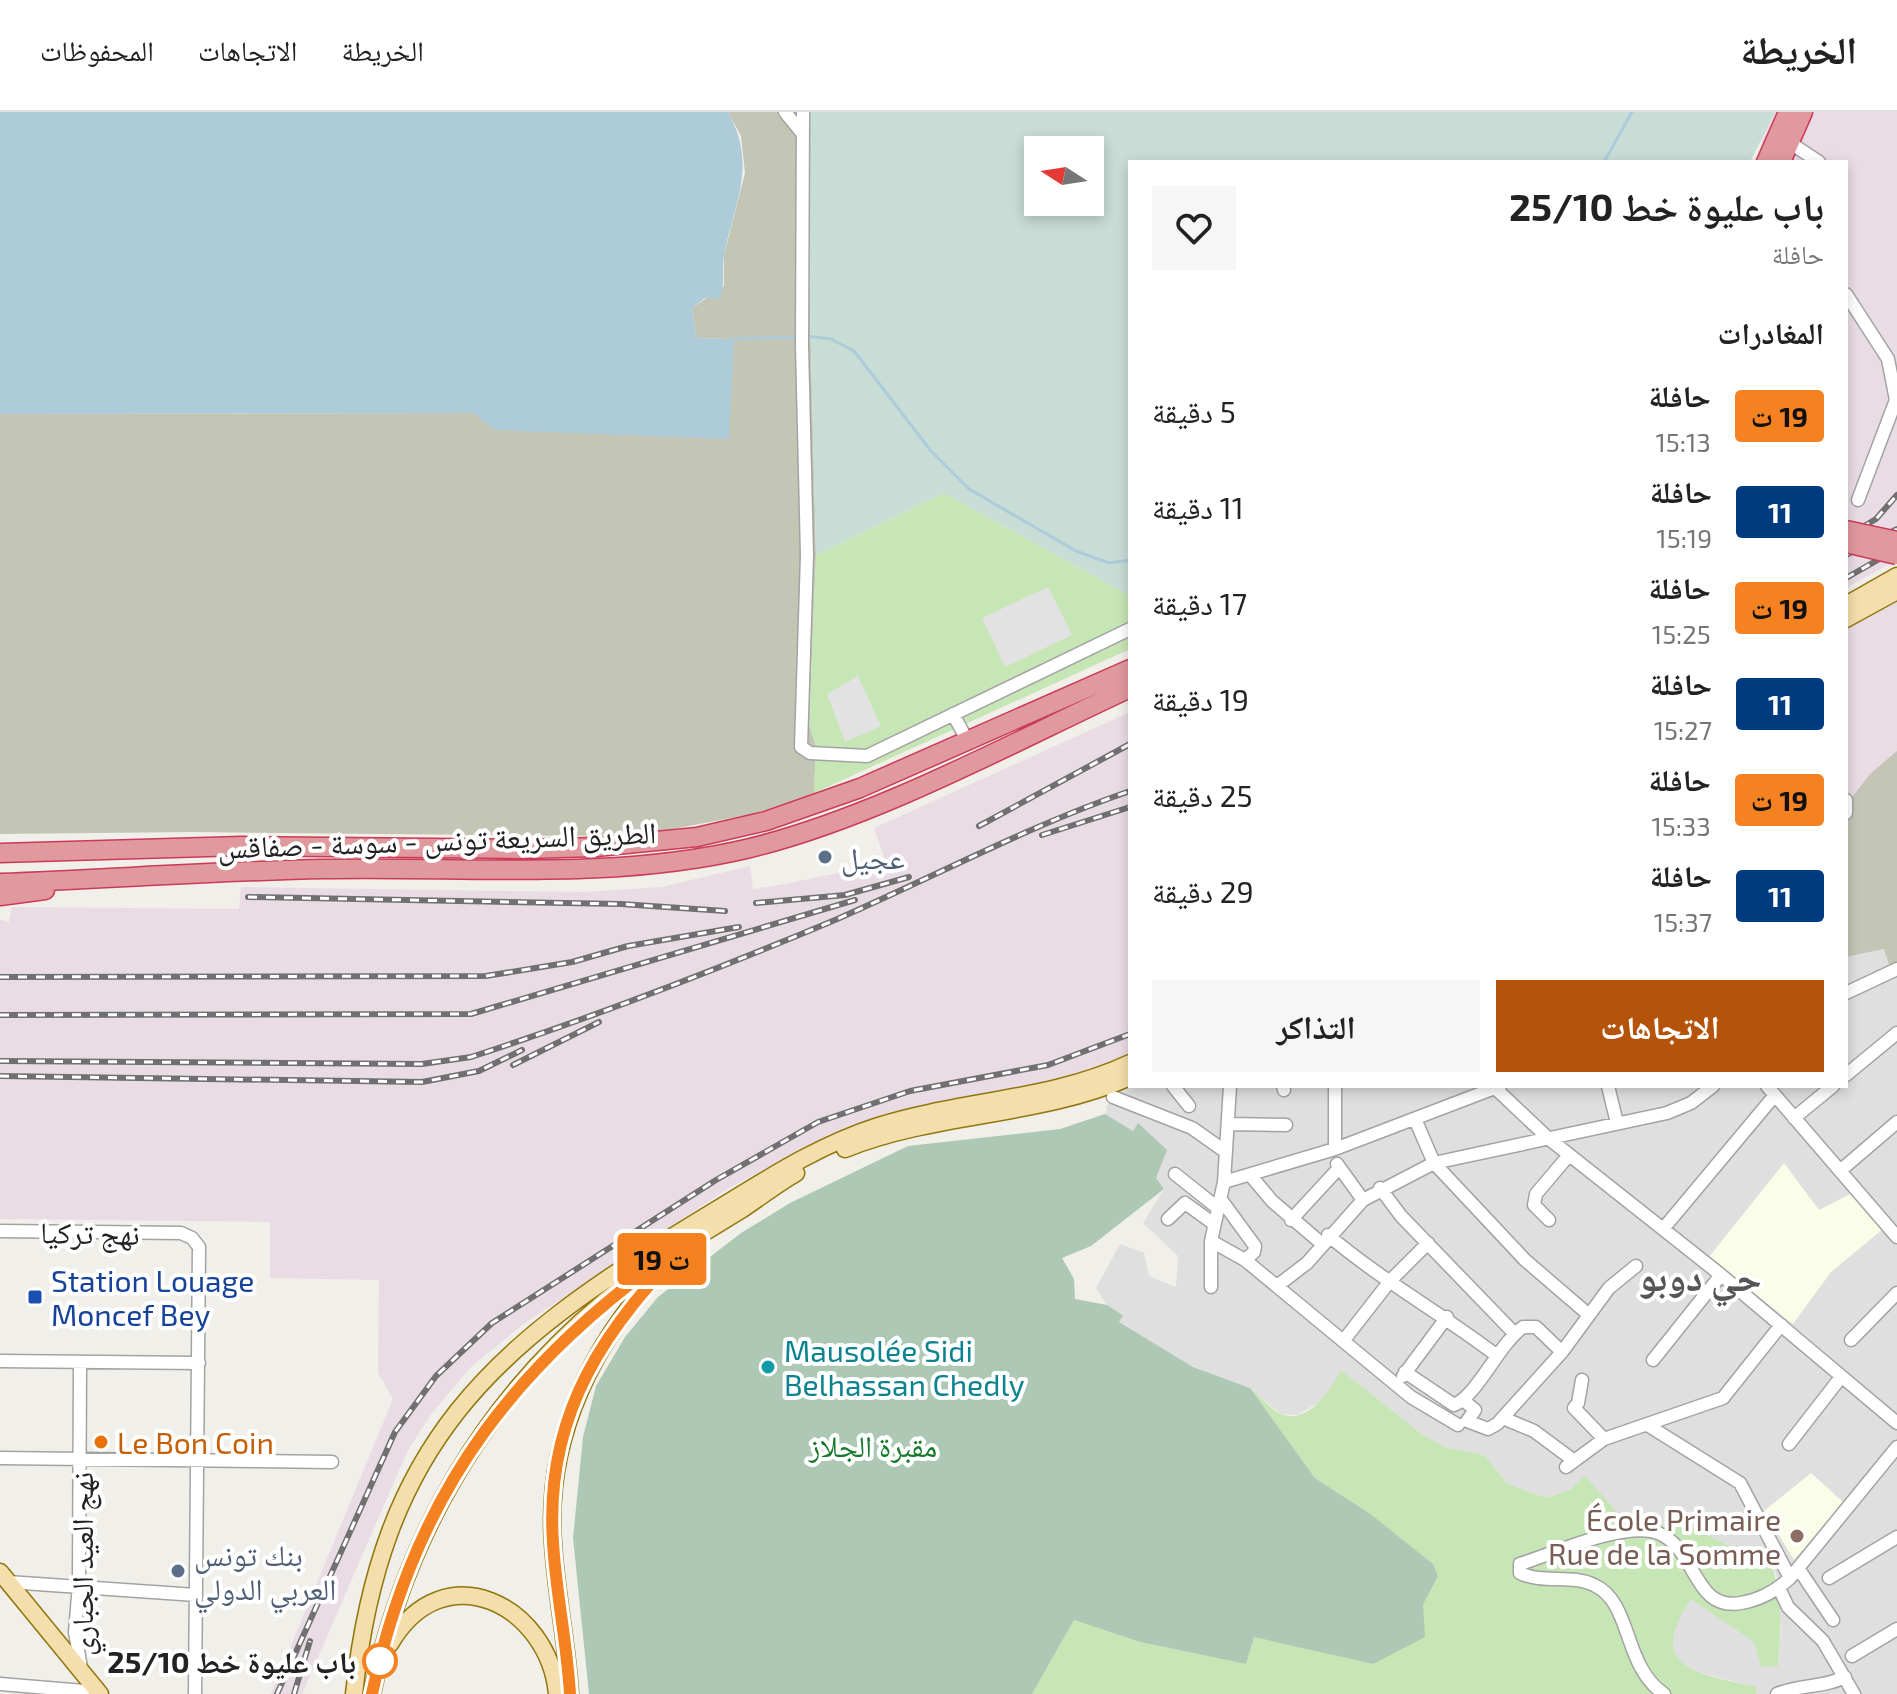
<!DOCTYPE html>
<html lang="ar">
<head>
<meta charset="utf-8">
<style>
  body { margin:0; font-family:"Exo 2","Noto Naskh Arabic",sans-serif; background:#f6f6f6; color:#222; direction:rtl; height:100vh; display:flex; flex-direction:column; font-size:30px; white-space:nowrap }
  * { box-sizing:border-box; margin:0 }
  p { font-size:26px; color:#767676 }
  .icon { flex:none; width:44px; height:44px; fill:none; stroke:currentColor; stroke-width:2; stroke-linecap:round; stroke-linejoin:round }
  .map { position:relative; flex:1; overflow:hidden; direction:ltr }
  .details { position:absolute; left:1128px; top:48px; width:720px; height:928px; display:flex; flex-direction:column; background:#fff; border-radius:0px; box-shadow:0 4px 12px #0003; direction:rtl }
  .details>* { flex:none }
  .badge { padding:0 16px; border-radius:6px; font-size:28px; line-height:52px }
  .needle { width:52px; rotate:282deg }
  .controls { position:absolute; left:1024px; top:24px; display:grid; gap:16px }
  .controls a { display:grid; place-items:center; width:80px; height:80px; border-radius:0px; background:#fff; box-shadow:0 4px 12px #0003; font-size:40px }
  .map>.badge { position:absolute; translate:-50% -50%; box-shadow:0 0 0 4px #fff }
  h2 { padding:0 24px; font-size:30px; line-height:72px }
  .round { display:grid; place-items:center; flex:none; width:84px; height:84px; border-radius:0px; background:#f6f6f6 }
  .head { display:flex; align-items:center; justify-content:space-between; height:136px; padding:0 24px }
  h1 { font-size:38px; font-weight:700; line-height:60px }
  .action { display:flex; gap:16px; margin-top:auto; padding:16px 24px }
  .action a { flex:1; height:92px; border-radius:0px; background:#b45309; color:#fff; font-size:32px; font-weight:700; line-height:92px; text-align:center }
  .action a+a { background:#f6f6f6; color:#222 }
  ul { padding:0; list-style:none }
  li { display:flex; align-items:center; gap:24px; height:96px; padding:0 24px }
  li div { flex:1 }
  li b { display:block; font-size:30px }
  li em { font-style:normal }
  li .badge { min-width:88px; font-weight:700; text-align:center }
  header { display:flex; align-items:center; gap:48px; box-sizing:border-box; height:112px; padding:0 40px; background:#fff; border-bottom:2px solid #e0e0e0 }
  header strong { font-size:38px }
  nav { display:flex; gap:44px; margin-inline-start:auto; font-size:28px }
  .map>svg:first-child { display:block }
  .residential { fill:#e0dfdf }
  .industrial { fill:#e9dce5 }
  .education { fill:#fafde7 }
  .construction { fill:#c3c5b5 }
  .grass { fill:#c7e6b5 }
  .wetland { fill:#c8ddd6; fill-rule:evenodd }
  .cemetery { fill:#adc8b4 }
  .parking { fill:#e2e2e2 }
  .water { fill:#aecbda }
  .lines { fill:none; stroke-linecap:round; stroke-linejoin:round }
  .stream { stroke:#aecbda; stroke-width:3 }
  .minor-casing { stroke:#a3a3a3; stroke-width:15 }
  .major-casing { stroke:#91760e; stroke-width:19 }
  .highway-casing { stroke:#cc3a59; stroke-width:21 }
  .minor { stroke:#fff; stroke-width:12 }
  .major { stroke:#f4deab; stroke-width:16 }
  .highway { stroke:#e0999d; stroke-width:18 }
  .rail-casing { stroke:#707070; stroke-width:6 }
  .rail { stroke:#fff; stroke-width:3; stroke-dasharray:9; stroke-linecap:butt }
  .highway-bridge-casing { stroke:#cc3a59; stroke-width:21; stroke-linecap:butt }
  .highway-bridge { stroke:#e0999d; stroke-width:18 }
  .line-casing { stroke:#fff; stroke-width:18 }
  .line { stroke:#f58220; stroke-width:12 }
  .service-dot { fill:#5c6f8a; stroke:#fff; stroke-width:3 }
  .transit-dot { fill:#1a4fb4; stroke:#fff; stroke-width:3 }
  .culture-dot { fill:#0f9aa8; stroke:#fff; stroke-width:3 }
  .food-dot { fill:#e8710a; stroke:#fff; stroke-width:3 }
  .education-dot { fill:#8d6e63; stroke:#fff; stroke-width:3 }
  .stop-dot { fill:#fff; stroke:#f58220; stroke-width:4 }
  .labels { text-anchor:middle; dominant-baseline:central; stroke-width:8; stroke-linejoin:round; paint-order:stroke }
  .street-label { font-size:30px; fill:#222; stroke:#fff }
  .service-label { font-size:30px; fill:#4e5e75; stroke:#fff; text-anchor:start }
  .transit-label { font-size:30px; fill:#164399; stroke:#fff; text-anchor:start }
  .culture-label { font-size:30px; fill:#0d838f; stroke:#fff; text-anchor:start }
  .food-label { font-size:30px; fill:#c56008; stroke:#fff; text-anchor:start }
  .park-label { font-size:30px; fill:#17792b; stroke:#fff }
  .education-label { font-size:30px; fill:#785e54; stroke:#fff; text-anchor:end }
  .stop-label { font-size:30px; font-weight:bold; fill:#222; stroke:#fff; text-anchor:end }
  .district-label { font-size:38px; font-weight:bold; fill:#555; stroke:#fff }
</style>
</head>
<body>
<header>
<strong>الخريطة</strong>
<nav><a>الخريطة</a><a>الاتجاهات</a><a>المحفوظات</a></nav>
</header>
<div class="map">
<svg width="1897" height="1582" viewBox="0 0 1897 1582">
  <rect width="100%" height="100%" fill="#f1efe9"/>
  <path class="residential" d="M 1884,837 L 1893,864 L 1897,863 L 1897,1582 L 1756,1582 L 1757,1575 L 1695,1560 L 1676,1548 L 1671,1534 L 1676,1508 L 1691,1486 L 1754,1530 L 1778,1554 L 1781,1520 L 1779,1470 L 1765,1435 L 1733,1436 L 1698,1418 L 1623,1407 L 1585,1365 L 1570,1378 L 1546,1386 L 1508,1372 L 1484,1343 L 1445,1335 L 1423,1323 L 1342,1259 L 1328,1285 L 1297,1303 L 1281,1302 L 1250,1276 L 1193,1255 L 1119,1210 L 1123,1202 L 1107,1193 L 1096,1176 L 1120,1132 L 1144,1141 L 1149,1164 L 1176,1175 L 1178,1144 L 1143,1111 L 1164,1077 L 1156,1066 L 1137,1012 L 1133,1020 L 1105,1002 L 1112,979 L 1130,970 L 1130,974 L 1846,974 L 1846,845 Z"/>
  <path class="industrial" d="M 1775,0 L 1897,0 L 1897,448 L 1846,476 L 1846,50 L 1787,50 L 1760,29 Z
    M 1897,483 L 1897,639 L 1846,692 L 1846,511 Z
    M 1130,600 L 1130,941 L 1094,956 L 1031,973 L 884,1002 L 825,1025 L 724,1079 L 522,1213 L 471,1255 L 432,1301 L 408,1338 L 302,1582 L 271,1582 L 393,1287 L 378,1261 L 379,1168 L 270,1166 L 270,1110 L 0,1107 L 0,808 L 9,810 L 12,795 L 239,797 L 241,775 L 583,780 L 662,775 L 750,754 L 753,777 L 780,773 L 886,751 L 874,716 Z"/>
  <path class="education" d="M 1784,1051 L 1819,1098 L 1852,1081 L 1883,1117 L 1831,1160 L 1793,1212 L 1709,1145 Z
    M 1811,1361 L 1843,1390 L 1794,1448 L 1764,1399 Z"/>
  <path class="construction" d="M 728,0 L 805,0 L 816,442 L 809,613 L 816,634 L 814,681 L 753,702 L 656,720 L 577,724 L 193,720 L 0,722 L 0,302 L 474,301 L 495,318 L 734,227 L 696,226 L 692,196 L 724,174 L 724,143 L 745,61 L 741,24 Z
    M 1897,639 L 1897,863 L 1893,865 L 1884,837 L 1846,845 L 1846,693 L 1870,662 Z"/>
  <path class="grass" d="M 944,381 L 1130,484 L 1130,537 L 814,681 L 816,634 L 809,613 L 816,443 Z
    M 1341,1258 L 1423,1323 L 1445,1335 L 1484,1343 L 1508,1372 L 1546,1386 L 1570,1378 L 1585,1364 L 1623,1407 L 1698,1418 L 1733,1436 L 1765,1435 C 1783,1479 1782,1507 1778,1554 L 1761,1555 L 1754,1530 L 1691,1487 C 1643,1558 1700,1562 1757,1575 L 1756,1582 L 1032,1582 L 1074,1508 L 1140,1530 L 1246,1552 L 1254,1524 L 1373,1552 L 1423,1493 L 1438,1464 L 1369,1401 L 1315,1366 L 1250,1276 C 1259,1283 1269,1295 1279,1301 C 1307,1315 1331,1278 1341,1258 Z"/>
  <path class="wetland" d="M 805,0 L 1775,0 L 1750,50 L 1130,50 L 1130,484 L 944,381 L 816,443 ZM 1038,38 L 1090,38 L 1090,90 L 1038,90 Z"/>
  <path class="cemetery" d="M 1105,1002 L 1133,1019 L 1138,1011 L 1167,1038 L 1156,1066 L 1164,1077 L 1091,1134 L 1062,1146 L 1074,1167 L 1075,1187 L 1107,1193 L 1123,1203 L 1119,1210 L 1193,1255 L 1250,1276 L 1315,1366 L 1369,1401 L 1433,1452 L 1438,1464 L 1423,1493 L 1425,1525 L 1373,1552 L 1254,1525 L 1246,1552 L 1140,1530 L 1074,1508 L 1032,1582 L 589,1582 L 573,1426 L 583,1325 L 596,1274 L 625,1225 L 658,1185 L 741,1121 L 790,1091 L 908,1034 L 1060,1017 Z"/>
  <path class="parking" d="M 1048,475 L 1072,523 L 1005,555 L 982,506 Z
    M 858,564 L 881,614 L 845,630 L 827,582 Z"/>
  <path class="water" d="M 0,0 L 728,0 C 756,51 737,85 725,138 C 721,155 726,170 720,187 L 705,186 L 692,196 L 696,226 L 734,227 L 729,327 L 494,318 L 474,301 L 0,302 Z"/>
  <g class="lines">
    <path class="stream" d="M 1604,50 L 1632,0
      M 805,224 L 831,227 L 854,239 L 931,339 L 969,377 L 1076,439 L 1109,451 L 1130,448
      M 734,227 L 798,225"/>
    <g class="minor-casing">
      <path id="minor" d="M 785,0 L 802,21
        M 803,0 L 802,233 L 807,443 L 801,635 L 810,641 L 867,644 L 1130,517
        M 1786,28 L 1819,50
        M 1846,182 L 1888,247 L 1896,288 L 1858,388
        M 953,602 L 967,628
        M 1846,688 L 1846,701
        M 1846,881 L 1897,857
        M 1846,963 L 1897,921
        M 1173,974 L 1189,994
        M 1283,974 L 1284,978
        M 1493,974 L 1548,1026 L 1721,1163 L 1897,1311
        M 1608,974 L 1617,1011
        M 1767,974 L 1897,1125
        M 1113,985 L 1192,1016 L 1226,1040
        M 1794,1006 L 1833,974
        M 1415,1007 L 1434,1051 L 1525,1148 L 1589,1203
        M 1229,1012 L 1286,1013
        M 1335,1037 L 1335,974
        M 1337,1052 L 1363,1088
        M 1841,1058 L 1897,1010
        M 1175,1062 L 1219,1097
        M 1251,1064 L 1272,1089 L 1321,1131
        M 1224,1070 L 1335,1037 L 1500,974
        M 1380,1076 L 1401,1104 L 1514,1221
        M 1222,1089 L 1255,1134 L 1254,1140 L 1245,1148
        M 1168,1107 L 1185,1091 L 1214,1112
        M 1291,1108 L 1339,1056
        M 1549,1108 L 1534,1093 L 1536,1082 L 1569,1043
        M 1663,1117 L 1775,983
        M 0,1119 L 181,1121 L 192,1126 L 199,1135 L 195,1582
        M 1328,1123 C 1381,1168 1441,1201 1496,1243
        M 1211,1129 L 1245,1148 L 1411,1285 L 1458,1313
        M 1277,1174 L 1307,1151 L 1363,1088 L 1434,1051 L 1667,1001 L 1691,991 L 1713,974
        M 1211,1175 L 1211,1129 L 1224,1070 L 1230,974
        M 1344,1228 L 1390,1169 L 1428,1131
        M 1851,1228 L 1897,1181
        M 1562,1240 L 1609,1176 L 1636,1154
        M 1653,1248 L 1721,1163
        M 0,1249 L 199,1251
        M 80,1250 L 79,1472 L 75,1520 L 81,1556
        M 1405,1260 L 1454,1293 C 1478,1283 1498,1233 1523,1215 L 1536,1215 L 1562,1240 L 1497,1312 L 1488,1317 L 1467,1309 L 1475,1298 L 1463,1288
        M 1403,1264 L 1447,1205
        M 1582,1268 L 1578,1291 L 1574,1296 L 1604,1327
        M 1503,1306 L 1534,1319 L 1573,1348
        M 1649,1314 L 1740,1371 L 1790,1466
        M 1789,1332 L 1841,1265
        M 0,1346 L 332,1350
        M 1566,1355 L 1604,1327 L 1723,1286 L 1781,1213
        M 1798,1456 L 1833,1508
        M 1829,1466 L 1897,1425
        M 8,1470 L 196,1483
        M 1779,1476 L 1788,1495 L 1823,1529 L 1854,1582
        M 1852,1544 L 1897,1517
        M 0,1572 L 84,1579
        M 1664,1582 C 1622,1553 1633,1491 1594,1473 C 1572,1462 1543,1472 1520,1461 L 1520,1452 C 1555,1441 1624,1409 1658,1421 C 1697,1436 1693,1500 1741,1491 C 1759,1488 1777,1478 1790,1466 L 1897,1335
        M 1777,1582 C 1800,1572 1823,1576 1845,1565"/>
    </g>
    <g class="major-casing">
      <path id="major" d="M 1846,493 L 1897,464
        M 1846,507 L 1897,479
        M 845,1037 C 937,1000 1040,1005 1130,965
        M 0,1460 L 100,1582
        M 390,1532 C 444,1439 549,1494 557,1582
        M 354,1582 C 381,1331 490,1235 696,1110 C 755,1075 812,1035 878,1014 C 961,988 1051,988 1130,951
        M 372,1582 C 404,1427 483,1290 605,1189 C 647,1154 694,1127 741,1098 C 759,1086 777,1072 796,1061
        M 570,1582 C 567,1531 556,1482 553,1431 C 545,1325 594,1226 667,1153"/>
    </g>
    <g class="highway-casing">
      <path id="highway" d="M 1766,50 L 1788,0
        M 1781,50 L 1803,0
        M 0,741 L 242,734 L 522,737 L 596,735 L 697,725 L 766,709 L 860,676 L 1130,557
        M 0,771 C 109,767 217,759 325,757 C 465,754 609,769 746,737 C 873,707 1011,631 1130,576
        M 0,784 L 45,778"/>
    </g>
    <use href="#minor" class="minor"/>
    <use href="#major" class="major"/>
    <use href="#highway" class="highway"/>
    <g class="rail-casing">
      <path id="rail" d="M 1846,425 L 1876,407 L 1897,383
        M 1846,443 L 1897,417
        M 1846,466 L 1897,437
        M 979,714 L 1130,632
        M 1042,723 L 1130,695
        M 248,785 L 621,792 L 725,799
        M 756,791 L 845,783 L 909,765
        M 0,865 L 486,864 L 572,850 L 628,834 L 739,815
        M 0,903 L 471,902 L 855,788
        M 0,949 L 422,952 L 471,945 C 594,905 716,858 835,808 C 934,765 1028,714 1130,679
        M 513,953 L 599,910
        M 0,964 L 422,970 L 479,959 L 522,938
        M 277,1582 L 395,1320 L 436,1264 L 492,1211 L 716,1068 L 818,1010 L 910,979 L 1048,953 L 1130,922
        M 294,1582 L 310,1529"/>
    </g>
    <use href="#rail" class="rail"/>
    <g class="highway-bridge-casing">
      <path id="highway-bridge" d="M 1846,418 L 1897,429
        M 1846,431 L 1897,443"/>
    </g>
    <use href="#highway-bridge" class="highway-bridge"/>
  </g>
  <g class="lines">
    <g class="line-casing">
      <path id="line" d="M 372,1582 C 415,1376 521,1242 693,1126 C 606,1214 544,1300 553,1431 C 556,1481 567,1531 570,1582"/>
    </g>
    <use href="#line" class="line"/>
  </g>
  <g class="service-dot">
    <circle cx="825" cy="745" r="8"/>
    <circle cx="178" cy="1459" r="8"/>
  </g>
  <rect class="transit-dot" x="27" y="1177" width="16" height="16" rx="4"/>
  <circle class="culture-dot" cx="768" cy="1255" r="8"/>
  <circle class="food-dot" cx="101" cy="1330" r="8"/>
  <circle class="education-dot" cx="1797" cy="1424" r="8"/>
  <circle class="stop-dot" cx="380" cy="1549" r="16"/>
  <g class="labels">
    <g class="street-label">
      <text transform="translate(437 727) rotate(-2)">الطريق السريعة تونس - سوسة - صفاقس</text>
      <text transform="translate(90 1120) rotate(1)">نهج تركيا</text>
      <text transform="translate(81 1452) rotate(-90)">نهج العيد الجباري</text>
    </g>
    <g class="service-label">
      <text x="841" y="745">عجيل</text>
      <text x="194" y="1442">بنك تونس<tspan x="194" dy="34">العربي الدولي</tspan></text>
    </g>
    <g class="transit-label">
      <text x="51" y="1168">Station Louage<tspan x="51" dy="34">Moncef Bey</tspan></text>
    </g>
    <g class="culture-label">
      <text x="784" y="1238">Mausolée Sidi<tspan x="784" dy="34">Belhassan Chedly</tspan></text>
    </g>
    <g class="food-label">
      <text x="117" y="1330">Le Bon Coin</text>
    </g>
    <g class="park-label">
      <text x="873" y="1333">مقبرة الجلاز</text>
    </g>
    <g class="education-label">
      <text x="1781" y="1407">École Primaire<tspan x="1781" dy="34">Rue de la Somme</tspan></text>
    </g>
    <g class="stop-label">
      <text x="356" y="1549">باب عليوة خط 25/10</text>
    </g>
    <g class="district-label">
      <text x="1700" y="1164">حي دوبو</text>
    </g>
  </g>
</svg>
<div class="controls">
<a><svg class="needle" viewBox="-14 -14 28 28"><path d="M0-13l5 13h-10z" fill="#e53935"/><path d="M0 13l5-13h-10z" fill="#767676"/></svg></a>
</div>
<b class="badge" style="left:662px;top:1147px;background:#f58220;color:#111">19 ت</b>
<section class="details">
<div class="head"><div><h1>باب عليوة خط 25/10</h1><p>حافلة</p></div><a class="round"><svg class="icon" aria-label="heart" viewBox="0 0 24 24"><path d="M12 20l-8-8c-3-5 5-10 8-4 3-6 11-1 8 4z"/></svg></a></div>
<h2>المغادرات</h2>
<ul>
<li><span class="badge" style="background:#f58220;color:#111">19 ت</span><div><b>حافلة</b><p>15:13</p></div><em>5 دقيقة</em></li>
<li><span class="badge" style="background:#003b80;color:#fff">11</span><div><b>حافلة</b><p>15:19</p></div><em>11 دقيقة</em></li>
<li><span class="badge" style="background:#f58220;color:#111">19 ت</span><div><b>حافلة</b><p>15:25</p></div><em>17 دقيقة</em></li>
<li><span class="badge" style="background:#003b80;color:#fff">11</span><div><b>حافلة</b><p>15:27</p></div><em>19 دقيقة</em></li>
<li><span class="badge" style="background:#f58220;color:#111">19 ت</span><div><b>حافلة</b><p>15:33</p></div><em>25 دقيقة</em></li>
<li><span class="badge" style="background:#003b80;color:#fff">11</span><div><b>حافلة</b><p>15:37</p></div><em>29 دقيقة</em></li>
</ul>
<div class="action"><a>الاتجاهات</a><a>التذاكر</a></div>
</section>
</div>
</body>
</html>
